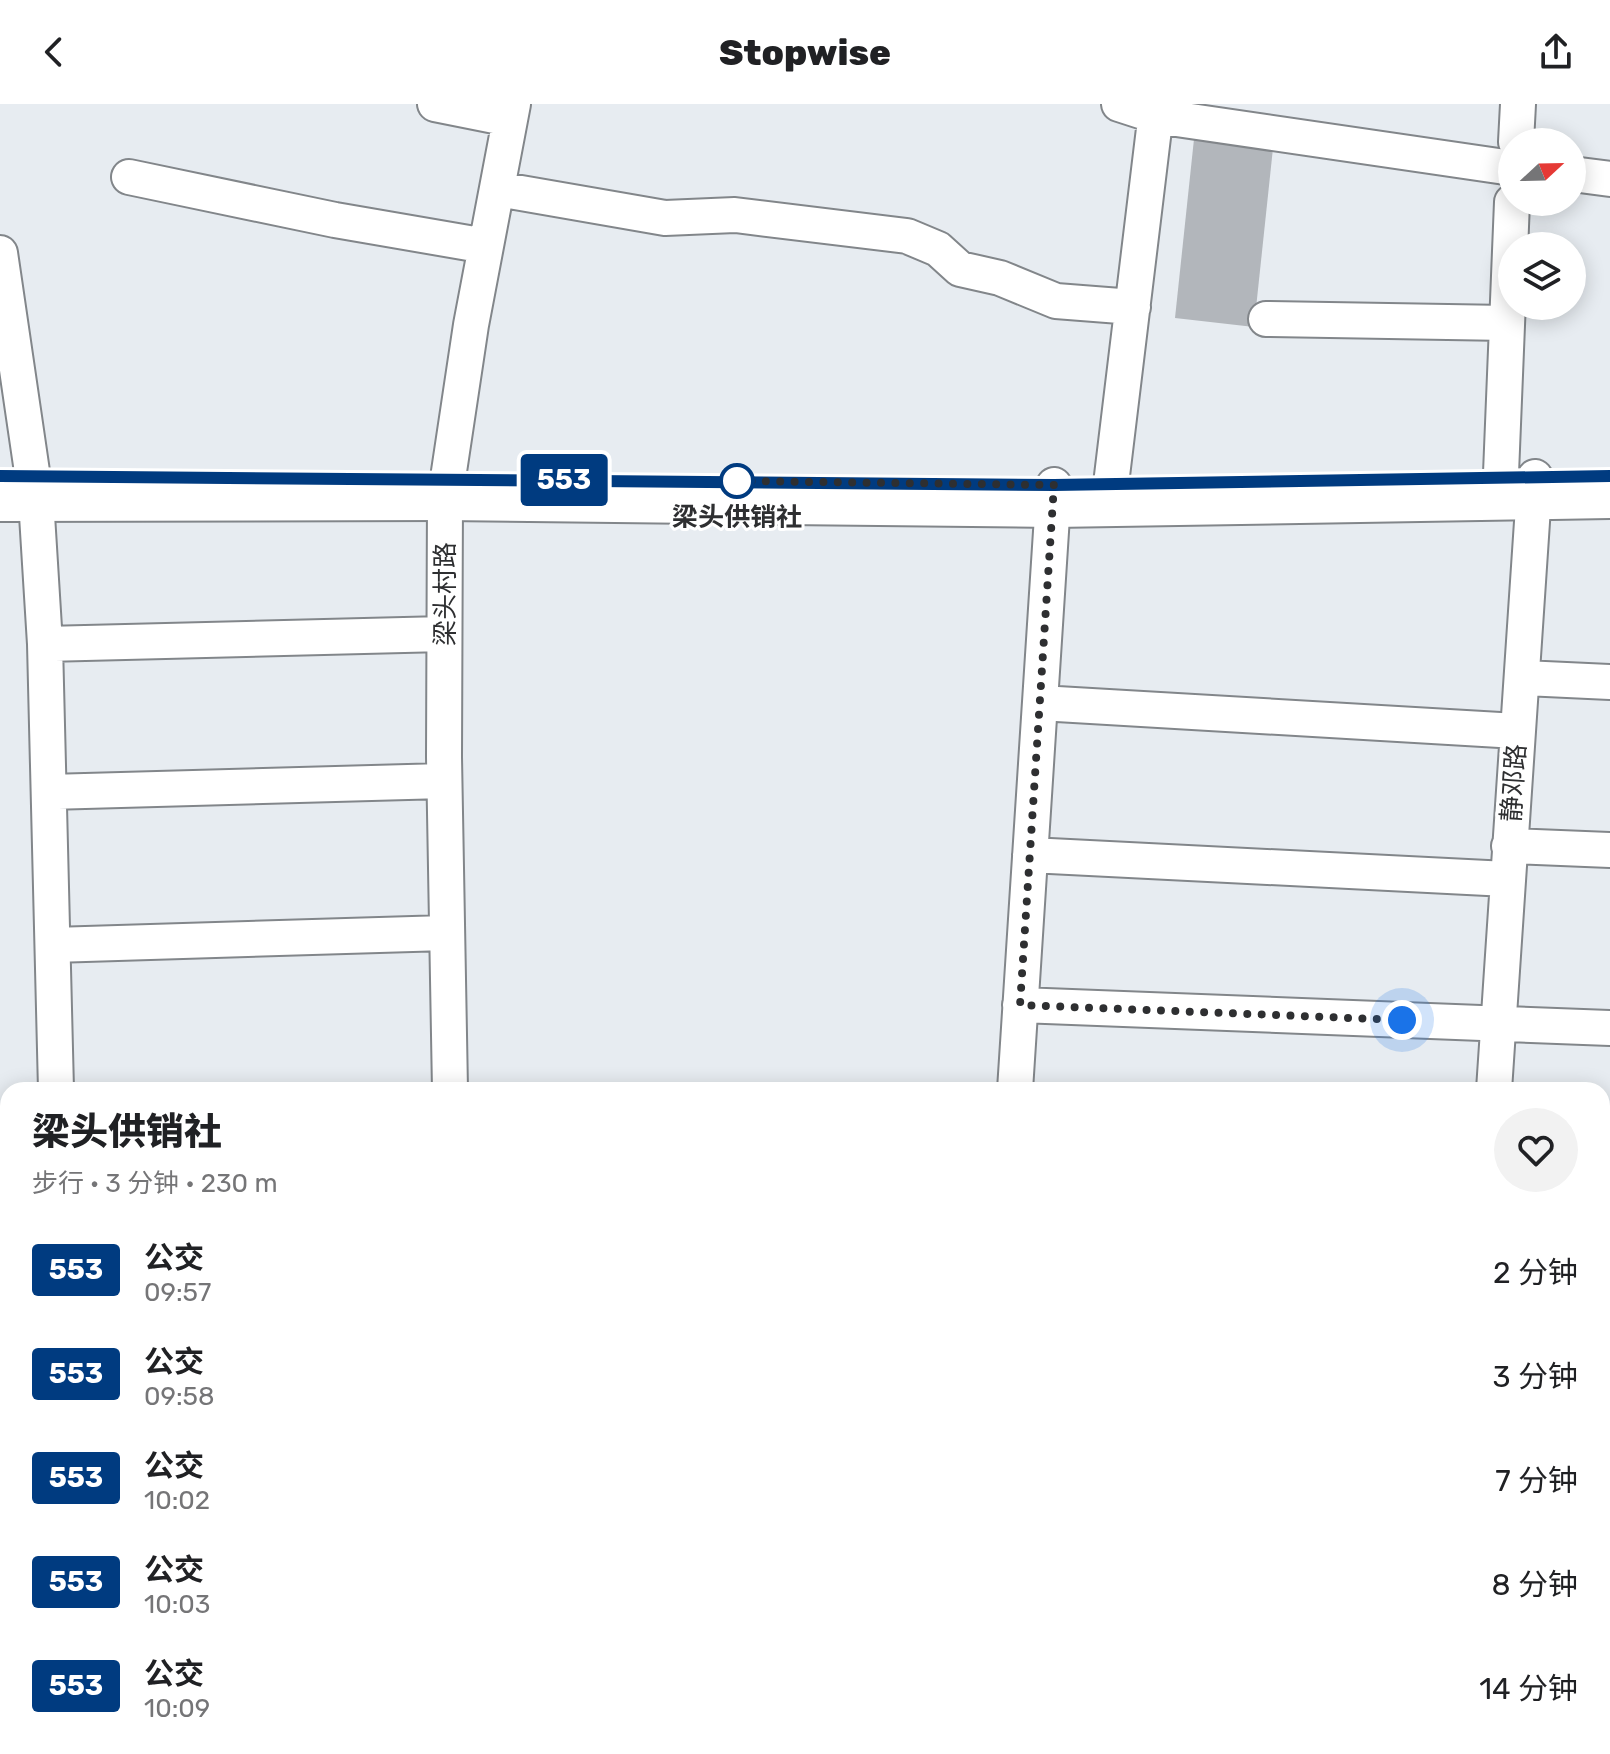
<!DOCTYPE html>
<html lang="zh">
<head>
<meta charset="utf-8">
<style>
  body { margin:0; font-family:Rubik,"Noto Sans SC",sans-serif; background:#f2f2f2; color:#202124; height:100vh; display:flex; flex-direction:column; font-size:30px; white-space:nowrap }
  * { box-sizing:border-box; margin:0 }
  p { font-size:26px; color:#757577 }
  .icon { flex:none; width:44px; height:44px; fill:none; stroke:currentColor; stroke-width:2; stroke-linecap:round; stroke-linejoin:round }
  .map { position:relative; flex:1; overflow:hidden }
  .sheet { position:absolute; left:0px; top:978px; width:1610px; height:672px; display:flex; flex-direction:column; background:#fff; border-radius:24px 24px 0 0; box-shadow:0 4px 20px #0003 }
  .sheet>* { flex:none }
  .badge { padding:0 16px; border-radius:6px; font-size:28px; line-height:52px }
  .needle { width:52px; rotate:68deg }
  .fabs { position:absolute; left:1498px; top:24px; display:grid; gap:16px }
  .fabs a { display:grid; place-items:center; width:88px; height:88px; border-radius:50%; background:#fff; box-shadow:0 4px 20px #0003; font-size:40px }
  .you { position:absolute; width:40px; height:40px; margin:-20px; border:6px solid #fff; border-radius:50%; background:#1a73e8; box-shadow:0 0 0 12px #1a73e833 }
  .map>.badge { position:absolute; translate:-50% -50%; box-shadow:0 0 0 4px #fff }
  .round { display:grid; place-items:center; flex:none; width:84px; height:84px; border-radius:42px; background:#f2f2f2 }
  .summary { display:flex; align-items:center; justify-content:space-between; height:136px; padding:0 32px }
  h1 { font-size:38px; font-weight:800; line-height:60px }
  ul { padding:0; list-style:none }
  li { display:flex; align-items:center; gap:24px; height:104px; padding:0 32px }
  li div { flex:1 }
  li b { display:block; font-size:30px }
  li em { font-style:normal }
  li .badge { min-width:88px; font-weight:700; text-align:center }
  header { display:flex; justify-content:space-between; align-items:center; height:104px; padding:0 32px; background:#fff; font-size:36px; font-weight:800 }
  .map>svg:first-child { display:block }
  .building { fill:#b2b6bb }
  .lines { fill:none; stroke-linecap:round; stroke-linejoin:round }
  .minor-casing { stroke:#82868a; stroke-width:38 }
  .major-casing { stroke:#82868a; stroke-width:48 }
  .minor { stroke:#fff; stroke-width:34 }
  .major { stroke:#fff; stroke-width:44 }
  .line-casing { stroke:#fff; stroke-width:18 }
  .line { stroke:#003b80; stroke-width:12 }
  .walk { stroke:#2e2f31; stroke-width:8; stroke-dasharray:0 14.4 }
  .stop-dot { fill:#fff; stroke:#003b80; stroke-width:4 }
  .labels { text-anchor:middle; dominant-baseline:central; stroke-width:6; stroke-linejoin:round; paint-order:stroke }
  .stop-label { font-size:26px; font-weight:bold; fill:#2e2f31; stroke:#fff }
  .street-label { font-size:26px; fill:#2e2f31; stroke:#fff }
</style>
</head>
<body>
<header><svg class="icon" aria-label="back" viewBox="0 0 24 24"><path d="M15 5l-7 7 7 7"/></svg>Stopwise<svg class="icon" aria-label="share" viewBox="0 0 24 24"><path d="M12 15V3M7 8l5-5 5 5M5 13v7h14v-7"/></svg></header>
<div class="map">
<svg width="1610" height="1650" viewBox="0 0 1610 1650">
  <rect width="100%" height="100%" fill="#e7ecf1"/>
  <path class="building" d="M 1194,35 L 1273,44 L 1254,223 L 1175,214 Z"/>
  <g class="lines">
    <g class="minor-casing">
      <path id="minor" d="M 435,0 L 510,15
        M 1119,0 L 1156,12 L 1512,64
        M 1516,38 L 1518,0
        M 1572,70 L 1610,75
        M 129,73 L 335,116 L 486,142
        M 498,85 L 665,114 L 735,111 L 907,132 L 938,145 L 960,165 L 1000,174 L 1056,197 L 1133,203
        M 0,149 L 36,395 L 45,540 L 56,986
        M 1266,215 L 1507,219
        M 1500,394 L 1512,98
        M 1112,400 L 1111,380 L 1157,0
        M 45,540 L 444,530
        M 1522,574 L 1610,578
        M 1040,599 L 1517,627
        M 49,688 L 444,677
        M 1509,742 L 1610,746
        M 1030,751 L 1507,775
        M 53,841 L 446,829
        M 1020,901 L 1610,924
        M 450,986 L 444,653 L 445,394 L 471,221 L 513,0
        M 1015,986 L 1054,381
        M 1494,986 L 1535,373
        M 0,1098 L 8,1098
        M 1602,1099 L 1610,1100
        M 0,1293 L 8,1292
        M 1602,1322 L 1610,1322
        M 0,1425 L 8,1424
        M 0,1613 L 8,1613
        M 65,1642 L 65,1650
        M 466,1642 L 466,1650
        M 1493,1642 L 1493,1650
        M 965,1650 L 966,1642"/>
    </g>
    <g class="major-casing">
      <path id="major" d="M 0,395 L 445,394 L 1054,401 L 1610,392"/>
    </g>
    <use href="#minor" class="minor"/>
    <use href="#major" class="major"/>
  </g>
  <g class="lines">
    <g class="line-casing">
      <path id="line" d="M 0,372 L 1054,381 L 1610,372"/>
    </g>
    <use href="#line" class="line"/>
    <path class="walk" d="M 737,377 L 1054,381 L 1020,901 L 1402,916"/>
  </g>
  <circle class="stop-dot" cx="737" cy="377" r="16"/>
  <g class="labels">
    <g class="stop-label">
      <text x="737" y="413">梁头供销社</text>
    </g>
    <g class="street-label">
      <text transform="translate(445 490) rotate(-90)">梁头村路</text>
      <text transform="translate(1514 679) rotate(-86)">静邓路</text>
    </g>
  </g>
</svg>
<div class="fabs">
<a><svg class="needle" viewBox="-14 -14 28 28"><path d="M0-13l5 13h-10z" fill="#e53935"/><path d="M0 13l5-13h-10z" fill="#757577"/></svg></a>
<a><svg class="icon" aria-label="layers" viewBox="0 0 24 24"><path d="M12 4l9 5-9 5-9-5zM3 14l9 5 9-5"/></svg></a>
</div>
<div class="you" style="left:1402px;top:916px"></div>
<b class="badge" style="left:564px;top:376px;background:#003b80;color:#fff">553</b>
<section class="sheet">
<div class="summary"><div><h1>梁头供销社</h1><p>步行 · 3 分钟 · 230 m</p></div><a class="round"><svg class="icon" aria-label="heart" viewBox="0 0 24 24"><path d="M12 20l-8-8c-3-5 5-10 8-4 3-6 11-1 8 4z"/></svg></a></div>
<ul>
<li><span class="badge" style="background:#003b80;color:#fff">553</span><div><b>公交</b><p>09:57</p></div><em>2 分钟</em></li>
<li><span class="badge" style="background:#003b80;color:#fff">553</span><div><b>公交</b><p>09:58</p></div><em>3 分钟</em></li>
<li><span class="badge" style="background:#003b80;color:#fff">553</span><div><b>公交</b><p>10:02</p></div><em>7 分钟</em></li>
<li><span class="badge" style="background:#003b80;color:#fff">553</span><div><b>公交</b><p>10:03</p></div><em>8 分钟</em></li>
<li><span class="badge" style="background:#003b80;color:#fff">553</span><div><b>公交</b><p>10:09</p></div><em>14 分钟</em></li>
</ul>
</section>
</div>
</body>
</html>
